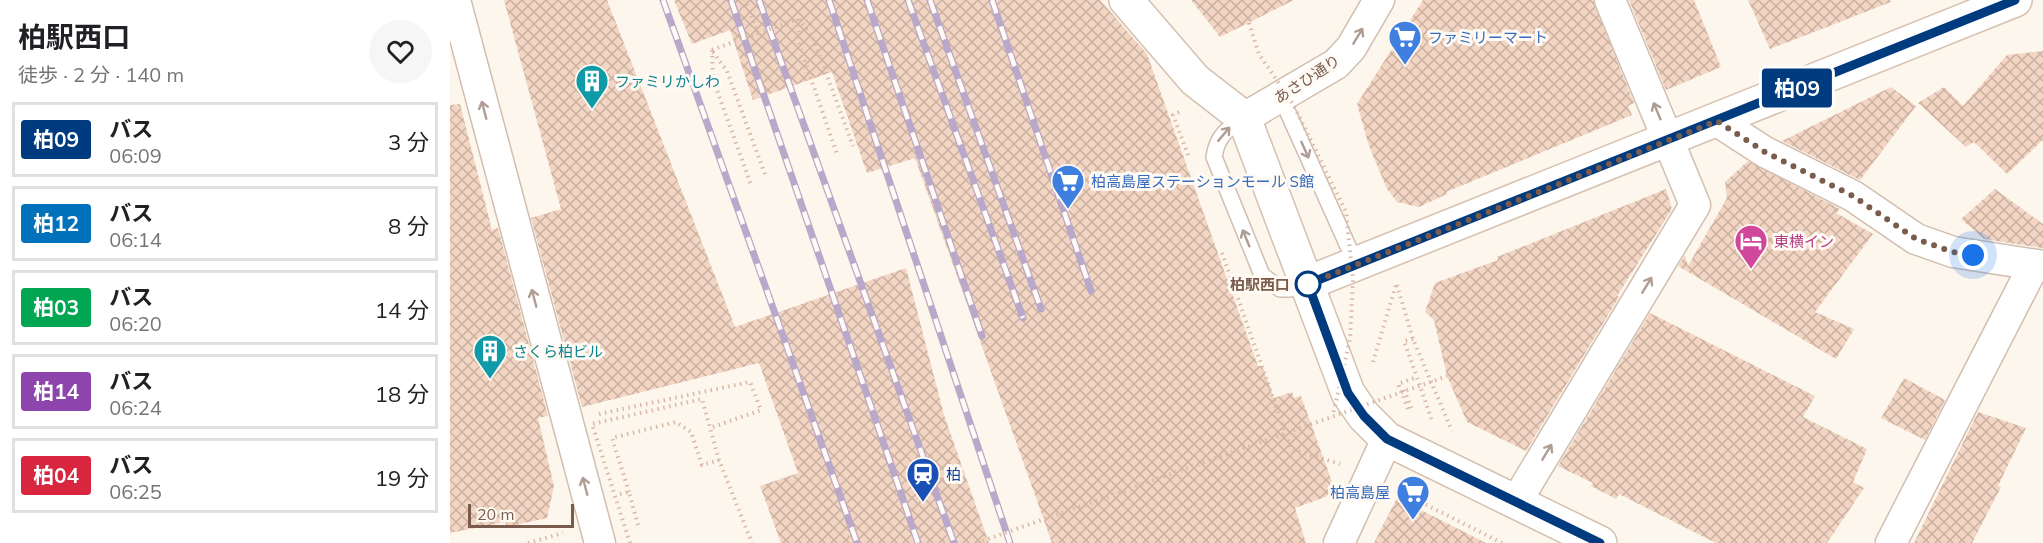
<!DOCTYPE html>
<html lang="ja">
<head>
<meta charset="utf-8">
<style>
  body { margin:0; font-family:Mulish,"Noto Sans JP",sans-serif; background:#f6f6f6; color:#202124; height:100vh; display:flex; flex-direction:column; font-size:22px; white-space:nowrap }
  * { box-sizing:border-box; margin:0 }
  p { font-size:20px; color:#757577 }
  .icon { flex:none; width:33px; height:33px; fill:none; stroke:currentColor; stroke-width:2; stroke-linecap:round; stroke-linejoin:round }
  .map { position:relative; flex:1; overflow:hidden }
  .side { display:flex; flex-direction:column; background:#fff; width:450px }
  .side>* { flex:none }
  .badge { padding:0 12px; border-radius:4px; font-size:21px; line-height:39px }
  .scale { position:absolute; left:18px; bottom:15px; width:106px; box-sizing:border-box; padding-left:6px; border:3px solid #7a5c4d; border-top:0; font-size:16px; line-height:21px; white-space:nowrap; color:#7a5c4d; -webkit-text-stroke:4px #fffaf3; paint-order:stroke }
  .you { position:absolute; width:30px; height:30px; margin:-15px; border:4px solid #fff; border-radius:50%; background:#1a73e8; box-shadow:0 0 0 9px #1a73e833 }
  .map>.badge { position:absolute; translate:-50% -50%; box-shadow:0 0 0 3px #fff }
  .round { display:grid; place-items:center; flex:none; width:63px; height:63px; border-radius:32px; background:#f6f6f6 }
  .head { display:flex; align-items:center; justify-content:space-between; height:102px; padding:0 18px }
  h1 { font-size:28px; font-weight:700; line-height:45px }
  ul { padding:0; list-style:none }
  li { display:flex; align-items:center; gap:18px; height:75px; margin:0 12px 9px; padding:0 6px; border:3px solid #e0e0e0; border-radius:0px }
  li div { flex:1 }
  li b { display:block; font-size:22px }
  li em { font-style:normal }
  li .badge { min-width:66px; font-weight:700; text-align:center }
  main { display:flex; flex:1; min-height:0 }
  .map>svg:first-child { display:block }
  .building { fill:url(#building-cross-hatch) }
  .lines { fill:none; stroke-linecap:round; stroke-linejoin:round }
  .lane-casing { stroke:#d1beb0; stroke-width:18 }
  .street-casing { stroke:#d1beb0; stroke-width:33 }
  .secondary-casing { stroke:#d6c0b0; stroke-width:36 }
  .path { stroke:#d9b8a5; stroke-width:4; stroke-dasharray:1.5 4.5; stroke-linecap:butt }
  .lane { stroke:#fff; stroke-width:15 }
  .street { stroke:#fff; stroke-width:30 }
  .secondary { stroke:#fff; stroke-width:33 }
  .rail-casing { stroke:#b9a8c9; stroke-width:7 }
  .rail { stroke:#fffaf3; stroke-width:4.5; stroke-dasharray:14; stroke-linecap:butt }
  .path-bridge { stroke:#d9b8a5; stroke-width:4; stroke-dasharray:1.5 4.5; stroke-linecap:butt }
  .oneway { stroke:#af9d94 }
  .line-casing { stroke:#fff; stroke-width:14 }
  .line { stroke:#003b80; stroke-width:9 }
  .walk { stroke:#7a5c4d; stroke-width:6; stroke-dasharray:0 10.8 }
  .stop-dot { fill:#fff; stroke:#003b80; stroke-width:3 }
  .labels { text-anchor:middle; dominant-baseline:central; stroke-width:6; stroke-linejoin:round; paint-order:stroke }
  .shop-label { font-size:15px; fill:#366cbe; stroke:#fffaf3; text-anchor:start }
  .street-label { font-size:15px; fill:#7a5c4d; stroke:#fffaf3 }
  .culture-label { font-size:15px; fill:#0d838f; stroke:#fffaf3; text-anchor:start }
  .hotel-label { font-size:15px; fill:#b23c85; stroke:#fffaf3; text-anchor:start }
  .stop-label { font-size:15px; font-weight:bold; fill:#7a5c4d; stroke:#fffaf3; text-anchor:end }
  .transit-label { font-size:15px; fill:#164399; stroke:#fffaf3; text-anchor:start }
</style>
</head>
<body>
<main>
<section class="side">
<div class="head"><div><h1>柏駅西口</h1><p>徒歩 · 2 分 · 140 m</p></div><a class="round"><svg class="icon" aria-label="heart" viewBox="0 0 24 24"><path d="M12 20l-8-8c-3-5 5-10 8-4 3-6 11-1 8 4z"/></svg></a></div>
<ul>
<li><span class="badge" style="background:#003b80;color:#fff">柏09</span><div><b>バス</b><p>06:09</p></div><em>3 分</em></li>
<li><span class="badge" style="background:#0072bc;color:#fff">柏12</span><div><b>バス</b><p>06:14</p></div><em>8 分</em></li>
<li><span class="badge" style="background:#00a651;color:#fff">柏03</span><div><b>バス</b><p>06:20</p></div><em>14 分</em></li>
<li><span class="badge" style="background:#8e44ad;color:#fff">柏14</span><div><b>バス</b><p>06:24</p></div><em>18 分</em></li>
<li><span class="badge" style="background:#d7263d;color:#fff">柏04</span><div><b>バス</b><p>06:25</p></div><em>19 分</em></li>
</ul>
</section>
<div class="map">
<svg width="1593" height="543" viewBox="0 0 1593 543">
  <defs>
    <pattern id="building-cross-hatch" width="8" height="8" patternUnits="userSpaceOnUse" patternTransform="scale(1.5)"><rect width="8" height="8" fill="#f3d5c3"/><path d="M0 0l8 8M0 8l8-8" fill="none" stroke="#cab0a1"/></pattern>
  </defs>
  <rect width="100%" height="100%" fill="#fdf6ec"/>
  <path class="building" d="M 54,0 L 157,0 L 285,327 L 456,268 L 494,415 L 539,543 L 331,543 L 310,486 L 348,473 L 309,363 L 132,407 L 81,218 L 111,209 Z
    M 224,0 L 650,0 L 697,54 L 808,366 L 812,366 L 824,398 L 842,392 L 844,398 L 851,396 L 886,493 L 845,508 L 856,543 L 602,543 L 465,158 L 417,173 L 382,72 L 303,100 L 280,30 L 242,44 Z
    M 741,0 L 844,0 L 770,37 Z
    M 973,0 L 1143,0 L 1184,103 L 1178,106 L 1182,115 L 996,192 L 997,194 L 969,207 L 947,202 L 937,189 L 919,146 L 907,104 Z
    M 1179,0 L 1244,0 L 1271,67 L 1216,90 Z
    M 1298,0 L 1440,0 L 1441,2 L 1320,49 Z
    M 1593,51 L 1593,140 L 1557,174 L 1524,142 L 1516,147 L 1468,103 L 1494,87 L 1513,106 L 1557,55 Z
    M 1441,87 L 1466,106 L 1410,180 L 1332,141 Z
    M 10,104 L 42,230 L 48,228 L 98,416 L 88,418 L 104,486 L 97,518 L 57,527 L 55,522 L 0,533 L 0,105 Z
    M 1298,161 L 1390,209 L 1386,213 L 1423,234 L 1365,312 L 1404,329 L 1386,359 L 1228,266 L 1235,255 L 1238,266 L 1277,198 L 1275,182 Z
    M 1216,189 L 1222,209 L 1167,296 L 1169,297 L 1076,451 L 1017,422 L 997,376 L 984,320 L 975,312 L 985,283 L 1048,260 L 1047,257 Z
    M 1545,189 L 1593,224 L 1593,248 L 1534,239 L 1511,219 Z
    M 1200,313 L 1365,396 L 1353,417 L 1417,449 L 1403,482 L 1414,488 L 1377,543 L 1266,543 L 1169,494 L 1166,499 L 1141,486 L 1143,483 L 1108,466 Z
    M 1454,378 L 1495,400 L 1475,440 L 1431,418 Z
    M 1528,412 L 1576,428 L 1548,486 L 1551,487 L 1522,543 L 1464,543 Z
    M 947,498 L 1036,543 L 924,543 Z"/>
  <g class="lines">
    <g class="lane-casing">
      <path id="lane" d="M 831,97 L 906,264
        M 794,118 C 777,129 767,136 764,157 L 812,275 L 830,289 L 840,289 L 858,283"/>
    </g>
    <g class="street-casing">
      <path id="street" d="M 5,0 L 150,543
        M 794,118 L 886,64 L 901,48 L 929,0
        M 1267,121 L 1315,152 L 1403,196 L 1466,239 L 1503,252 L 1593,266
        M 1066,502 L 1245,205 L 1160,0
        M 889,543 L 937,439
        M 1441,543 L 1584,265"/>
    </g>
    <g class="secondary-casing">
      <path id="secondary" d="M 676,0 L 745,80 L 794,118 L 898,393 L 914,416 L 937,439 L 1150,543
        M 858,283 L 1565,0"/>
    </g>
    <path class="path" d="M 348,19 L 350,47 L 387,154
      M 349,19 L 364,40 L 403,146
      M 262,50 L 263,79 L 301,185
      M 263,52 L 277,71 L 316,177
      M 729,112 L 723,115 L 738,155
      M 772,253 L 841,449 L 890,464
      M 947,285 L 963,339 L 1002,431
      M 963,339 L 954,341 L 967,377
      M 923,362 L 946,285
      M 954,390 L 963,412
      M 958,409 L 948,384 L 967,377 L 982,421
      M 149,414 L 300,382 L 311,410 L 260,428
      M 949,491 L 1052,543
      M 179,492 L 162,438 L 226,422 L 241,432 L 252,465 L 269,460
      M 170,494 L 179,492 L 189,529
      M 78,543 L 113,533"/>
    <use href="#lane" class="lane"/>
    <use href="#street" class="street"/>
    <use href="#secondary" class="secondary"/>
    <g class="rail-casing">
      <path id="rail" d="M 213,0 L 407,543
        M 281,0 L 468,543
        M 309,0 L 504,543
        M 379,0 L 560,543
        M 417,0 L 532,336
        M 458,0 L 573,318
        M 480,0 L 591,309
        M 542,0 L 641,291"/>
    </g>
    <use href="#rail" class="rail"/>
    <path class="path-bridge" d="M 799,23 L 809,54 L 843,104 L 896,212 L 903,280 L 900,339 L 883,415
      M 308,33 L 348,19
      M 262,50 L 308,33 L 295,0
      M 180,543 L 142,424 L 252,399 L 269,460 L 302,543
      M 527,543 L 997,376"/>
  </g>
  <defs><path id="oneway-shaft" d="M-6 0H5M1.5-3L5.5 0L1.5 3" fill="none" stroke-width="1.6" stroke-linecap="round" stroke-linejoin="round" transform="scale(1.5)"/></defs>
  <g class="oneway">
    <use href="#oneway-shaft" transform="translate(908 36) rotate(-59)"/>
    <use href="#oneway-shaft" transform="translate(34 110) rotate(-105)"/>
    <use href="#oneway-shaft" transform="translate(1207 111) rotate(-113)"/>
    <use href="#oneway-shaft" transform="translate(774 134) rotate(-50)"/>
    <use href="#oneway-shaft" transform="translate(855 150) rotate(66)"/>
    <use href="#oneway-shaft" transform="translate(796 238) rotate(-112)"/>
    <use href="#oneway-shaft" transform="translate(1197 285) rotate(-59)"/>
    <use href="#oneway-shaft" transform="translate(84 298) rotate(-105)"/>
    <use href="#oneway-shaft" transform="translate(1097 452) rotate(-59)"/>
    <use href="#oneway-shaft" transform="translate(135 486) rotate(-105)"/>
  </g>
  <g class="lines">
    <g class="line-casing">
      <path id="line" d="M 1150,543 L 937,439 L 914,416 L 898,393 L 858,284 L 1565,0"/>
    </g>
    <use href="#line" class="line"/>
    <path class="walk" d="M 858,284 L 1267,121 L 1315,152 L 1403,196 L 1466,239 L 1503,252 L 1523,255"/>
  </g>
  <defs>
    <g id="supermarket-pin" transform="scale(1.725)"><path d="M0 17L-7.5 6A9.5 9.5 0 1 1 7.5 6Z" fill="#3f7fe0" stroke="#fffaf3"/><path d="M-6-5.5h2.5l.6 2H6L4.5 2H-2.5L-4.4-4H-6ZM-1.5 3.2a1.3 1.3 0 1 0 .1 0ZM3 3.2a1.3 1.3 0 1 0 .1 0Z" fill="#fff"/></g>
    <g id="building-pin" transform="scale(1.725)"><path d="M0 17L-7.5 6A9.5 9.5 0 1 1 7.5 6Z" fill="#0f9aa8" stroke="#fffaf3"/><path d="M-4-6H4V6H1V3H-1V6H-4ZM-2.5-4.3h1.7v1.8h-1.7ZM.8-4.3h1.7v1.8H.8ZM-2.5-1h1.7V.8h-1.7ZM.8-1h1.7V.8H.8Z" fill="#fff"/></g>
    <g id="hotel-pin" transform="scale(1.725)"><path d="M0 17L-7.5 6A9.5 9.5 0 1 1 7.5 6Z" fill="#d1479c" stroke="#fffaf3"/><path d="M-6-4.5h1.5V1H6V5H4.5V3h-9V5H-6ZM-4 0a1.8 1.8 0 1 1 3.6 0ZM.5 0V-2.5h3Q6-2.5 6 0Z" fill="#fff"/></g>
    <g id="station-pin" transform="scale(1.725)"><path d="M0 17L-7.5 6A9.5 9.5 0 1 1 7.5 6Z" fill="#1a4fb4" stroke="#fffaf3"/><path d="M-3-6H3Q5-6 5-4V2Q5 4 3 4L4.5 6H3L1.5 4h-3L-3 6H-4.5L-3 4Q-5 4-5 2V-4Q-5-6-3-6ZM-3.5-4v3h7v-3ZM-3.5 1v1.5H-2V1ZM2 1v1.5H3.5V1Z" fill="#fff"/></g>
  </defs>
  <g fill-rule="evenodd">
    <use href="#supermarket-pin" x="955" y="37"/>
    <use href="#building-pin" x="142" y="81"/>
    <use href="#supermarket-pin" x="618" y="181"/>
    <use href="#hotel-pin" x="1301" y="241"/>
    <use href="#building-pin" x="40" y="351"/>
    <use href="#station-pin" x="473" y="474"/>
    <use href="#supermarket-pin" x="963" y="492"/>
  </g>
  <circle class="stop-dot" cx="858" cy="284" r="12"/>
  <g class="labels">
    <g class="shop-label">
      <text x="978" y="37">ファミリーマート</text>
      <text x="641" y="181">柏高島屋ステーションモール S館</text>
      <text x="940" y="492" text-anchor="end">柏高島屋</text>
    </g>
    <g class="street-label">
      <text transform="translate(857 79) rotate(-33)">あさひ通り</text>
    </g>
    <g class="culture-label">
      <text x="165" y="81">ファミリかしわ</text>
      <text x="63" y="351">さくら柏ビル</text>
    </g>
    <g class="hotel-label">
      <text x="1324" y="241">東横イン</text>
    </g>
    <g class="stop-label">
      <text x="840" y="284">柏駅西口</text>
    </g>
    <g class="transit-label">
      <text x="496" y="474">柏</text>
    </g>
  </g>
</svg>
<div class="scale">20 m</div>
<div class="you" style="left:1523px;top:255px"></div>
<b class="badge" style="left:1347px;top:88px;background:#003b80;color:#fff">柏09</b>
</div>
</main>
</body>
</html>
